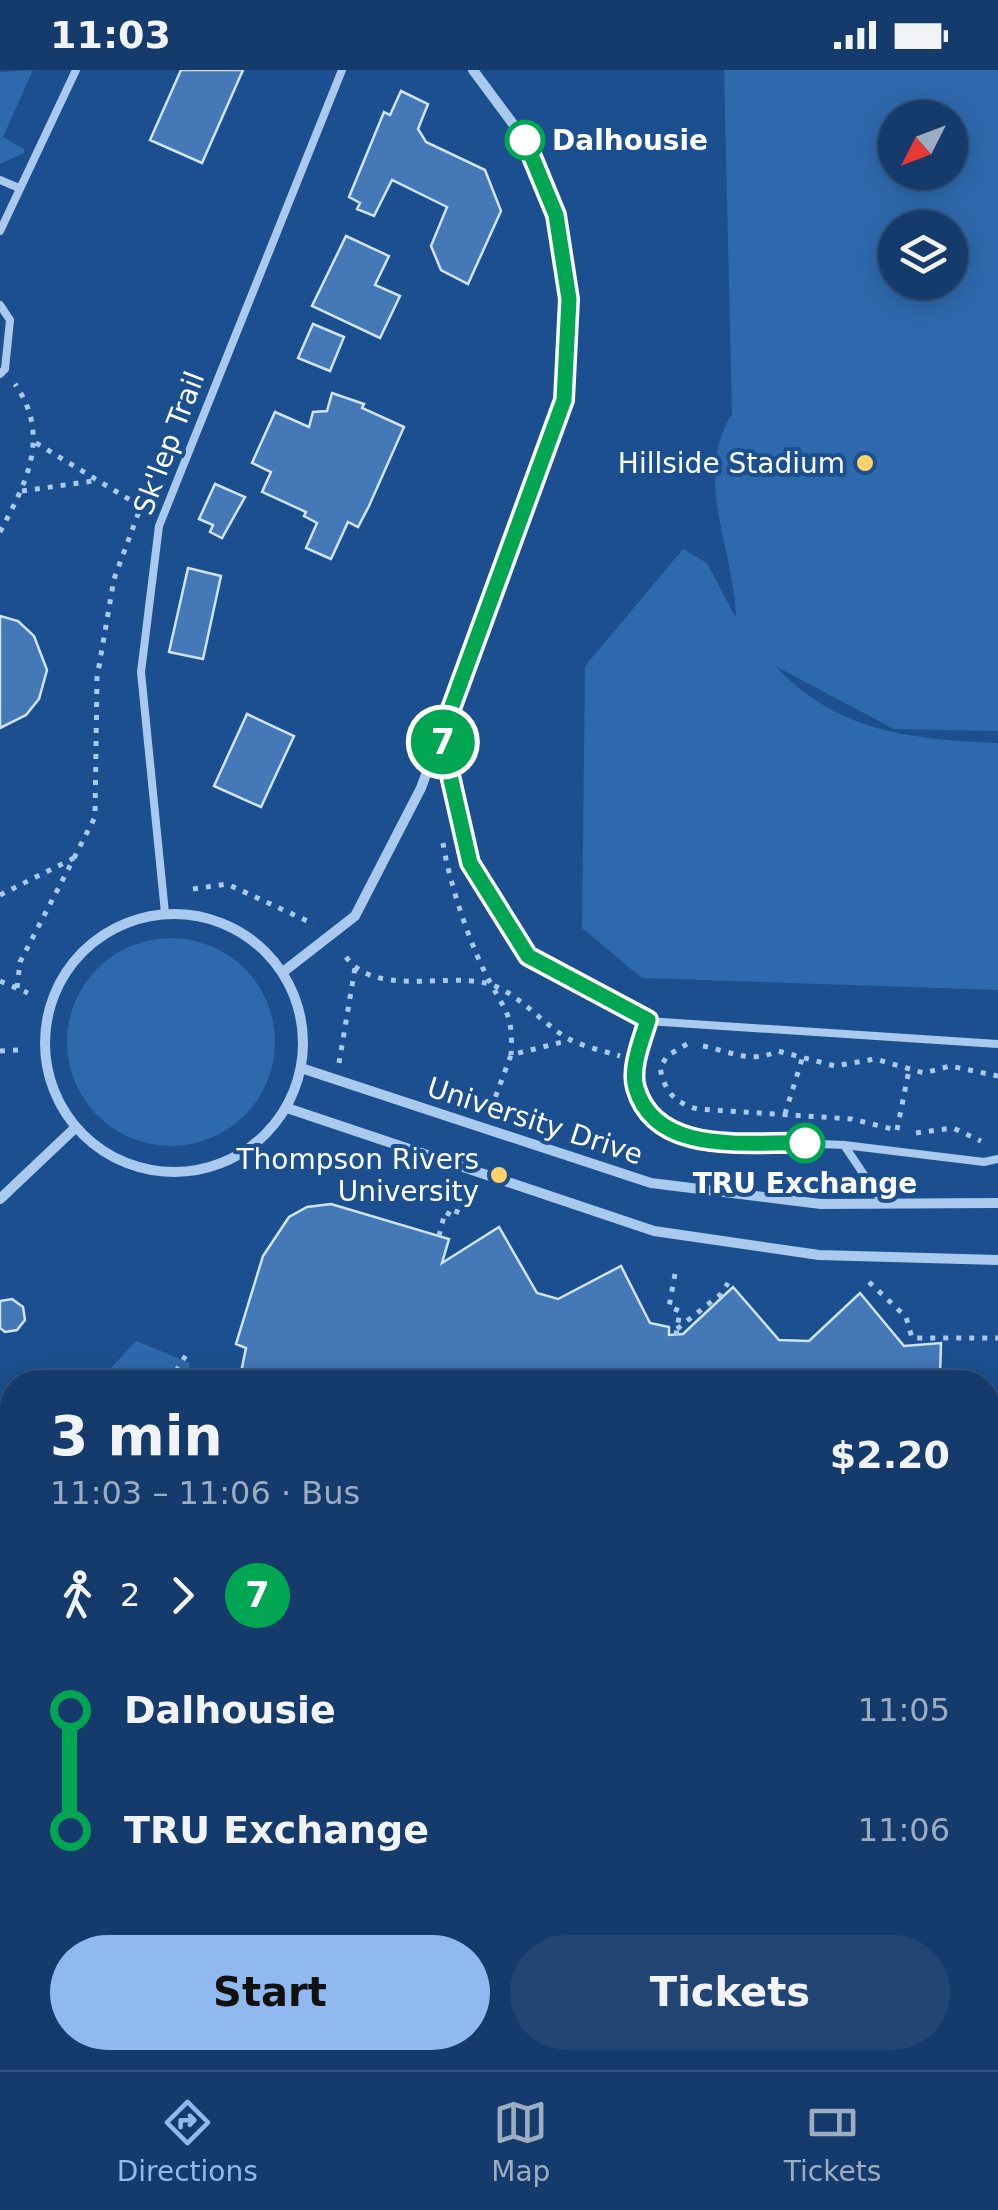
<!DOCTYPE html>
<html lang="en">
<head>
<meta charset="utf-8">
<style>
  body { margin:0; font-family:"DejaVu Sans",sans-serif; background:#214673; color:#f1f3f6; height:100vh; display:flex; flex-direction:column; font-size:38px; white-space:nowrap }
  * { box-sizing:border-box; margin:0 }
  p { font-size:32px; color:#9dadc1 }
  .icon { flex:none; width:55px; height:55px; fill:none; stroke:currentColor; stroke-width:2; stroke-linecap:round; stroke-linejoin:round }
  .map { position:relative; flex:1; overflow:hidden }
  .details { position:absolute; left:0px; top:1300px; width:1000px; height:700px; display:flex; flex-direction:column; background:#143b6b; border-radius:40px 40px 0 0; box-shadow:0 5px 25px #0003,0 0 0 2px #33557e }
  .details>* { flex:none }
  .badge { padding:0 20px; border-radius:32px; font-size:35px; line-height:65px }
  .needle { width:65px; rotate:228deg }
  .fabs { position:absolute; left:878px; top:30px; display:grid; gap:20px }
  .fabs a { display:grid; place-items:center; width:90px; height:90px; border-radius:50%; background:#143b6b; box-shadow:0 5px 25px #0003,0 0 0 2px #33557e; font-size:50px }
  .map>.badge { position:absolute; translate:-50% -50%; box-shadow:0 0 0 5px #fff }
  .legs { display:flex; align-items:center; gap:15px; height:110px; padding:0 50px; font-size:32px }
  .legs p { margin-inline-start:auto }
  .summary { display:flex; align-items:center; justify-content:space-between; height:170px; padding:0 50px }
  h1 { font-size:55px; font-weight:700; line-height:75px }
  .action { display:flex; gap:20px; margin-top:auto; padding:20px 50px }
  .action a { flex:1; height:115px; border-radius:60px; background:#90b9f0; color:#111; font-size:40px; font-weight:700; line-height:115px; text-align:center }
  .action a+a { background:#214673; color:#f1f3f6 }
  ul { padding:0 50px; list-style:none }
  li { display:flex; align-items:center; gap:35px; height:120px; font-size:38px }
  li i { display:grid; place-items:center; width:15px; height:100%; margin:0 12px; background:currentColor }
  li i::after { content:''; width:25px; height:25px; margin:-12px; border:8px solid; border-radius:50%; background:#143b6b }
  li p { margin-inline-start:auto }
  li:first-child i { background:linear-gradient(#0000 50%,currentColor 0) }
  li:last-child i { background:linear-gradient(currentColor 50%,#0000 0) }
  .status { display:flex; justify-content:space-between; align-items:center; height:70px; padding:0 50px; background:#143b6b; direction:ltr }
  .status svg { height:28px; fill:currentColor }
  .menu { display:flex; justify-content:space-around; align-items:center; height:140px; border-top:2px solid #33557e; background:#143b6b; font-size:28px; color:#9dadc1 }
  .menu a { display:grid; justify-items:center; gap:5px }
  .menu .current { color:#90b9f0 }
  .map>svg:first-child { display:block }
  .green { fill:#2e69ad; fill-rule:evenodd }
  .building { fill:#4478b7; stroke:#cfe3fa; stroke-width:2.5 }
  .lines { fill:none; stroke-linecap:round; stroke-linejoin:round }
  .path { stroke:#a9c9ee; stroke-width:5; stroke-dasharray:5 8; stroke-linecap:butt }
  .service { stroke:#a9c9ee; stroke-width:8 }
  .minor { stroke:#a9c9ee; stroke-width:10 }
  .line-1-casing { stroke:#fff; stroke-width:22 }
  .line-1 { stroke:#00a651; stroke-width:15 }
  .stop-1-dot { fill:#fff; stroke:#00a651; stroke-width:5 }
  .poi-dot { fill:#ffd166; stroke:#1b4f8f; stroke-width:4 }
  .labels { text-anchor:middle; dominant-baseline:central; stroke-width:8; stroke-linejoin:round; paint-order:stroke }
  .stop-label { font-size:28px; font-weight:bold; fill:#fff; stroke:#1b4f8f; text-anchor:start }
  .street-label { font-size:28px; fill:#fff; stroke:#1b4f8f }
  .poi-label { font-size:28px; fill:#fff; stroke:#1b4f8f; text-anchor:end }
</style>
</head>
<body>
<div class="status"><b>11:03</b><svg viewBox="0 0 49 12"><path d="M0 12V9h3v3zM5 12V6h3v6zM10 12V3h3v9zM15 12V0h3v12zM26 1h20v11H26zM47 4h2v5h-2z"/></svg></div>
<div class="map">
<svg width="998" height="2000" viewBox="0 0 998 2000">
  <rect width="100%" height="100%" fill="#1b4f8f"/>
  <path class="green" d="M 33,0 L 3,67 L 24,79 L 24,83 L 0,94 L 0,2 Z
    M 724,0 L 998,0 L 998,661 L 894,659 L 775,596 C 839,663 911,669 998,673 L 998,920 L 642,908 L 582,858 L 585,596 L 683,479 L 707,493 L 736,548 C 735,482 692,407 732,344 ZM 895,48 L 950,48 L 950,102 L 895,102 ZM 895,158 L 950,158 L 950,212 L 895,212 Z
    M67 972a104 104 0 1 1 208 0a104 104 0 1 1-208 0Z
    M 136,1271 L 190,1293 L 186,1312 L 98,1312 Z
    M 12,1542 L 12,1988 L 482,1988 L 488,2000 L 0,2000 L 0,1583 Z"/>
  <path class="building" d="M 181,0 L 243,0 L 202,93 L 150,70 Z
    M 401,21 L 428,34 L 418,59 L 426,72 L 485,100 L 501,141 L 468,214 L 441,200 L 431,176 L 447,137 L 392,110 L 374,146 L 357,139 L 360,133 L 349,127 L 384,42 L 390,45 Z
    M 346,166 L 389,186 L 375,215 L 400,226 L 380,268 L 312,236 Z
    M 313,254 L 344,267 L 330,301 L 298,288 Z
    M 332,323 L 364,334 L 362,338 L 404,357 L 369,436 L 358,457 L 348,452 L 331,489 L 306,478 L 317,453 L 304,446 L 306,442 L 262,422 L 271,402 L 252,393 L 275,342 L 309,357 L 313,342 L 327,341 Z
    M 215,414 L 245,427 L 222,468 L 210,462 L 213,455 L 199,449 Z
    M 188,498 L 221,506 L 203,589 L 169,582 Z
    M 0,546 L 18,551 L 34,566 L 47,600 L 39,629 L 26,645 L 0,658 Z
    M 247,644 L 294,666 L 261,737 L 214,716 Z
    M 331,1134 L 449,1169 L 442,1193 L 499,1157 L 537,1223 L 558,1229 L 621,1196 L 650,1253 L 669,1257 L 669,1265 L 683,1264 L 733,1217 L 779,1270 L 809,1271 L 860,1223 L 904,1276 L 941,1273 L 940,1307 L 969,1307 L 969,1312 L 239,1312 L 246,1278 L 236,1274 L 263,1186 L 289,1147 L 307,1137 Z
    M 12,1229 L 23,1237 L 25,1250 L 17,1260 L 5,1262 L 0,1258 L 0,1231 Z
    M 988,1320 L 992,1320 L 988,1424 Z"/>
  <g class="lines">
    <path class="path" d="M 36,373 L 140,436
      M 22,421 L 93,411
      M 0,462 C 27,411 51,366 15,314
      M 443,773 C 449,812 471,879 491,914 C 508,945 513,947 511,985
      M 74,788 L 95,747 L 97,608 L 114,509 L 141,436
      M 193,819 L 227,814 L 314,854
      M 0,825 L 74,788 L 20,892 L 17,918
      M 346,887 C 375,927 443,903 485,913 C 515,919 542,954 569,969 C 584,977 604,981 620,986
      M 0,911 L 28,923
      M 687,974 L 667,986 L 660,998 C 665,1022 674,1032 697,1039 L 852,1049 L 896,1060
      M 703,976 C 733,982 750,994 778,981 L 835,996 L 875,989 L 924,1003 L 950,996 L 998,1006
      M 0,981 L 18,980
      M 339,993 L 355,898
      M 491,1039 L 511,985 L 570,970
      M 785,1044 L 803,986
      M 897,1060 L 909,1000
      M 916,1063 L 953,1058 L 981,1071
      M 439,1166 L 445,1142 L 455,1147 L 462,1128
      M 675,1204 L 669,1237 L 680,1241 L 676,1265
      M 869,1212 L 906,1247 L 912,1268 L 998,1268
      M 677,1259 L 721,1224 L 728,1213
      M 169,1312 L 188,1282
      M 235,1988 L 239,2000
      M 489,1988 L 493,2000
      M 227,2000 L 228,1988"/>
    <path class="service" d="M 0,110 L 19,118
      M 0,161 L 76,0
      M 0,235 L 10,250 L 5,299 L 0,304
      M 441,665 L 470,793 L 528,887 L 647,951 L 998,974
      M 165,843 L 141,602 L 159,456 L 342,0
      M 647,951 L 635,1017 L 652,1049 L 680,1068 L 844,1075 L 984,1092 L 998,1089
      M 844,1075 L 883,1133
      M 988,1668 L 998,1667
      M 988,1908 L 998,1911
      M 703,1988 L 714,1996 L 747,1998 L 750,1988"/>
    <path class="minor" d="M45 973a129 129 0 1 1 258 0a129 129 0 1 1-258 0Z
      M 283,902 L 355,846 L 421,718 L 564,330 L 569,229 L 557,145 L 525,70 L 473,0
      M 301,998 L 651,1113 L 821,1134 L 998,1133
      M 287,1038 L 654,1161 L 819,1185 L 998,1190
      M 0,1129 L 75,1058"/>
  </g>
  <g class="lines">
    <g class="line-1-casing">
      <path id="line-1" d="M 525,70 L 556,145 L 569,229 L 564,330 L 441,666 L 470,793 L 528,886 L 648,950 C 642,970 630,998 636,1018 C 656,1087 750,1071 805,1073"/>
    </g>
    <use href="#line-1" class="line-1"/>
  </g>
  <g class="stop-1-dot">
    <circle cx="525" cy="70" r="18"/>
    <circle cx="805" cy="1073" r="18"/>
  </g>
  <g class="poi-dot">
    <circle cx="865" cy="393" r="10"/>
    <circle cx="499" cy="1105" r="10"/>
  </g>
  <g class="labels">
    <g class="stop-label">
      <text x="552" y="70">Dalhousie</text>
      <text x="805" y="1113" text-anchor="middle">TRU Exchange</text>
    </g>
    <g class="street-label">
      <text transform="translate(169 373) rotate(-69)">Sk'lep Trail</text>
      <text transform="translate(535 1051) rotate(18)">University Drive</text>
    </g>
    <g class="poi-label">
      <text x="845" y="393">Hillside Stadium</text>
      <text x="479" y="1089">Thompson Rivers<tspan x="479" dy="32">University</tspan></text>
    </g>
  </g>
</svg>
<div class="fabs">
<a><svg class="needle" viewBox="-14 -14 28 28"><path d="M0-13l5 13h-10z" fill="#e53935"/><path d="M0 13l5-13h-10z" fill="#9dadc1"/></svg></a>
<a><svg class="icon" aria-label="layers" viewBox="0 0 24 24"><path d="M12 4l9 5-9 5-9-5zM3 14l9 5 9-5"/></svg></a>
</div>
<b class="badge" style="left:443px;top:672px;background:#00a651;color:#fff">7</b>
<section class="details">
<div class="summary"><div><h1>3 min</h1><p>11:03 – 11:06 · Bus</p></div><b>$2.20</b></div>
<div class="legs"><svg class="icon" aria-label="walk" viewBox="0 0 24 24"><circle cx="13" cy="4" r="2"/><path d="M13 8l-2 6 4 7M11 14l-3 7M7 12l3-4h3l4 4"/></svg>2<svg class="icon" aria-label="forward" viewBox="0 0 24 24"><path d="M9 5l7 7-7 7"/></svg><b class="badge" style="background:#00a651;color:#fff">7</b></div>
<ul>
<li><i style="color:#00a651"></i><b>Dalhousie</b><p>11:05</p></li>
<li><i style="color:#00a651"></i><b>TRU Exchange</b><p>11:06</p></li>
</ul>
<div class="action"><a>Start</a><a>Tickets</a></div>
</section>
</div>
<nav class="menu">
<a class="current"><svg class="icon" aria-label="directions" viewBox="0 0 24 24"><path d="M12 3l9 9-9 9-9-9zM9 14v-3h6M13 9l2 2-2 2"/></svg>Directions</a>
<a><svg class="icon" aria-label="map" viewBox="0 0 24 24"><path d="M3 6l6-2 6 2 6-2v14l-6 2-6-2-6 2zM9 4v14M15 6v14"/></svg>Map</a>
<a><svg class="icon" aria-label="tickets" viewBox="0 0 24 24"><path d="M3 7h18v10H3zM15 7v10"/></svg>Tickets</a>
</nav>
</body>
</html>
